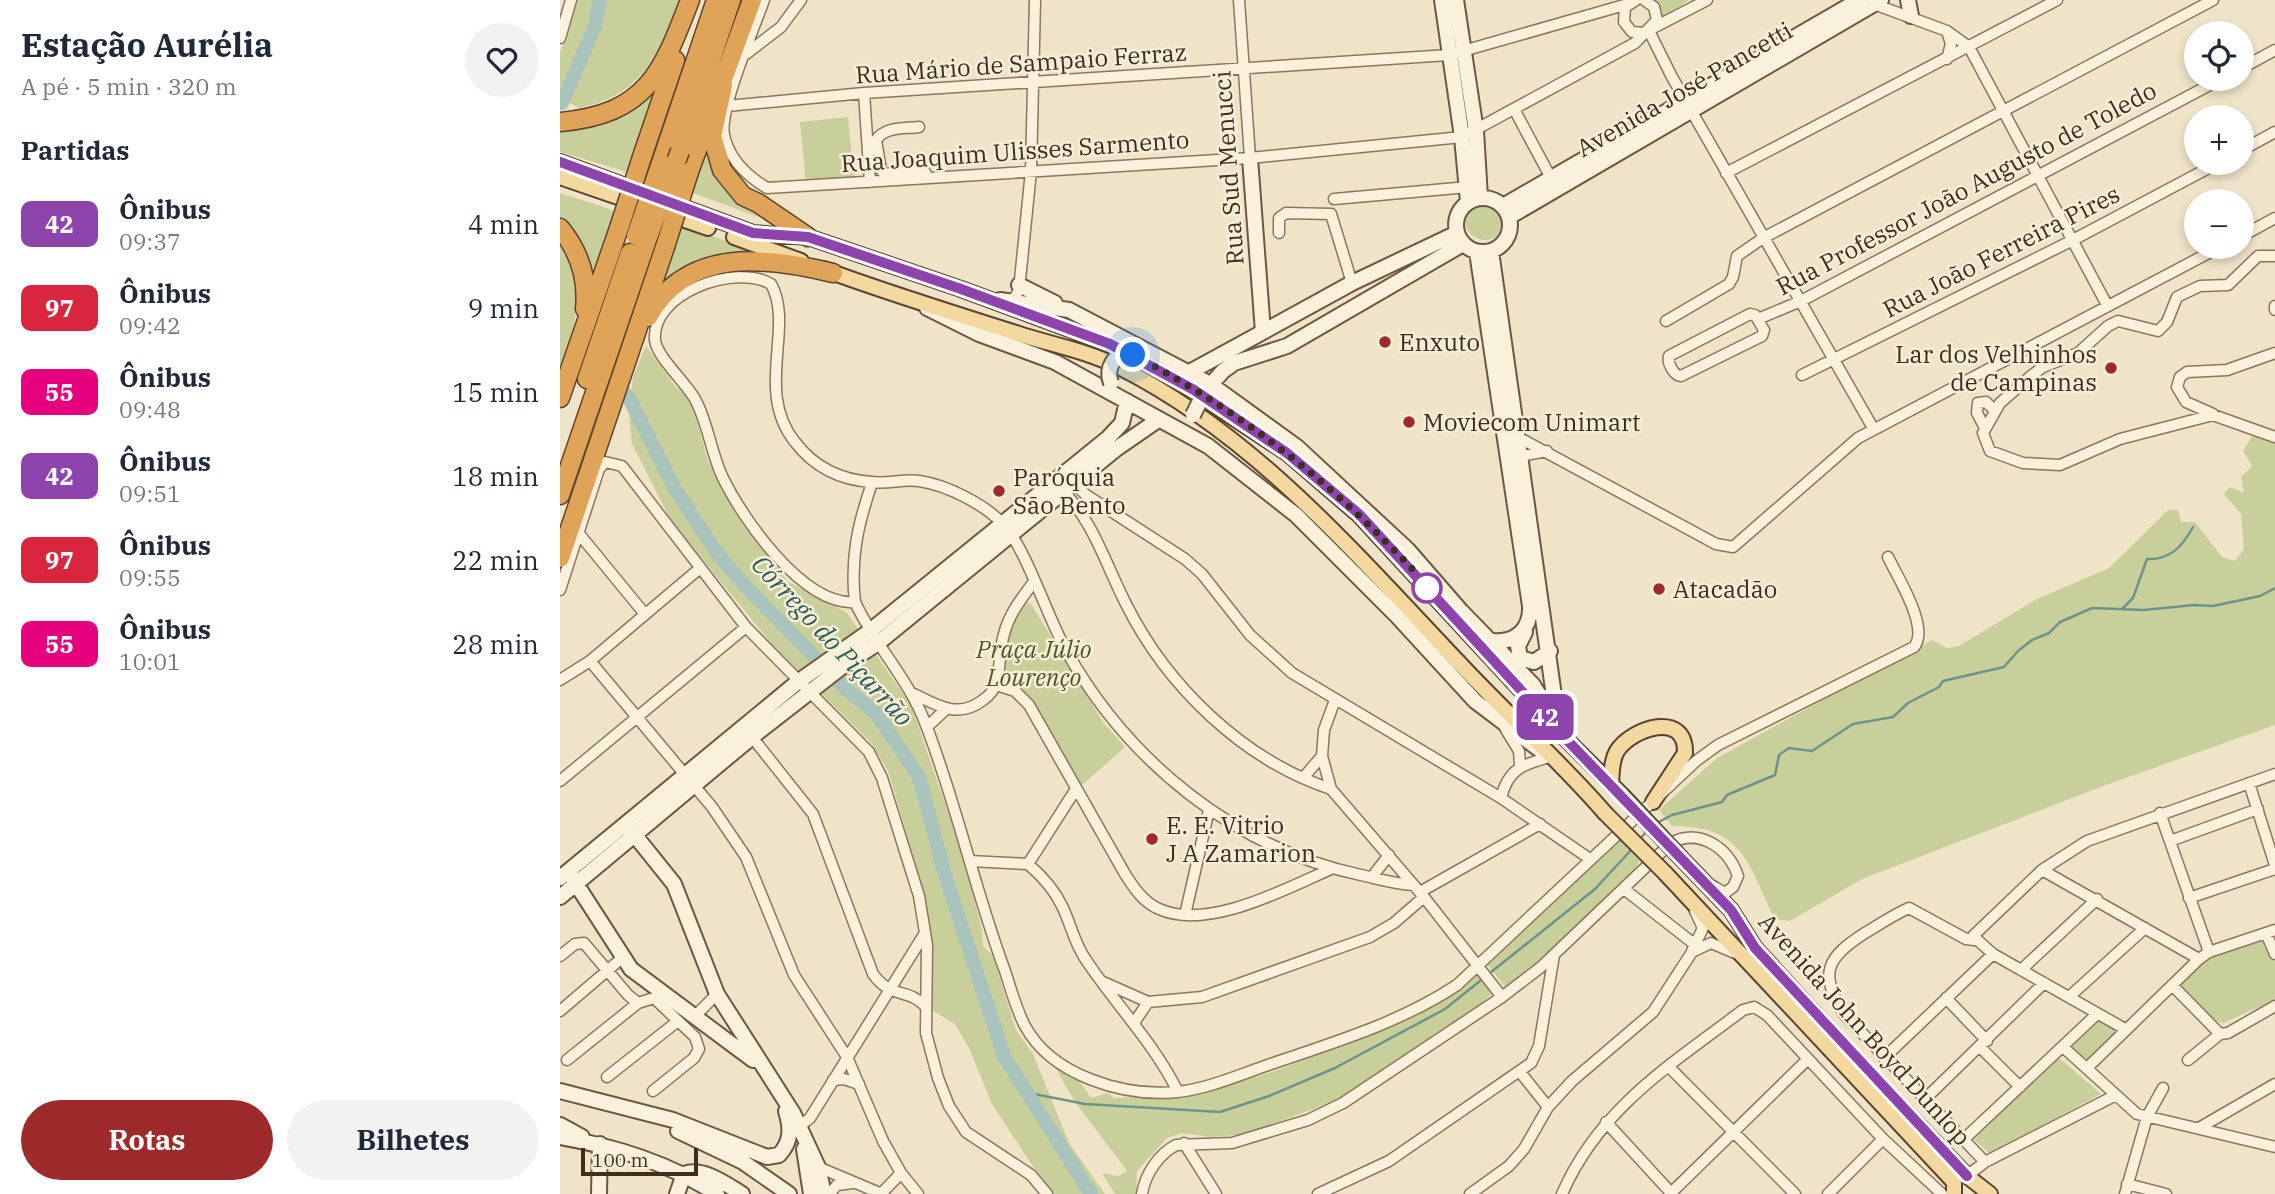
<!DOCTYPE html>
<html lang="pt">
<head>
<meta charset="utf-8">
<style>
  body { margin:0; font-family:"IBM Plex Serif",serif; background:#f2f2f3; color:#1f2937; height:100vh; display:flex; flex-direction:column; font-size:26px; white-space:nowrap }
  * { box-sizing:border-box; margin:0 }
  p { font-size:23px; color:#747a83 }
  .icon { flex:none; width:38px; height:38px; fill:none; stroke:currentColor; stroke-width:2; stroke-linecap:round; stroke-linejoin:round }
  .map { position:relative; flex:1; overflow:hidden }
  .drawer { display:flex; flex-direction:column; background:#fff; width:560px }
  .drawer>* { flex:none }
  .badge { padding:0 14px; border-radius:10px; font-size:24px; line-height:46px }
  .buttons { position:absolute; left:1624px; top:21px; display:grid; gap:14px }
  .buttons a { display:grid; place-items:center; width:70px; height:70px; border-radius:50%; background:#fff; box-shadow:0 4px 10px #0003; font-size:35px }
  .scale { position:absolute; left:21px; bottom:18px; width:117px; box-sizing:border-box; padding-left:7px; border:4px solid #3d2e20; border-top:0; font-size:19px; line-height:24px; white-space:nowrap; color:#3d2e20; -webkit-text-stroke:5px #f7eed8; paint-order:stroke }
  .you { position:absolute; width:35px; height:35px; margin:-18px; border:5px solid #fff; border-radius:50%; background:#1a73e8; box-shadow:0 0 0 10px #1a73e833 }
  .map>.badge { position:absolute; translate:-50% -50%; box-shadow:0 0 0 4px #fff }
  h2 { padding:0 21px; font-size:26px; line-height:63px }
  .round { display:grid; place-items:center; flex:none; width:74px; height:74px; border-radius:37px; background:#f2f2f3 }
  .summary { display:flex; align-items:center; justify-content:space-between; height:119px; padding:0 21px }
  h1 { font-size:33px; font-weight:700; line-height:52px }
  .action { display:flex; gap:14px; margin-top:auto; padding:14px 21px }
  .action a { flex:1; height:80px; border-radius:42px; background:#9e2a2b; color:#fff; font-size:28px; font-weight:700; line-height:80px; text-align:center }
  .action a+a { background:#f2f2f3; color:#1f2937 }
  ul { padding:0; list-style:none }
  li { display:flex; align-items:center; gap:21px; height:84px; padding:0 21px }
  li div { flex:1 }
  li b { display:block; font-size:26px }
  li em { font-style:normal }
  li .badge { min-width:77px; font-weight:700; text-align:center }
  main { display:flex; flex:1; min-height:0 }
  .map>svg:first-child { display:block }
  .green { fill:#c9cf9b }
  .lines { fill:none; stroke-linecap:round; stroke-linejoin:round }
  .stream { stroke:#6f938a; stroke-width:2.5 }
  .river { stroke:#a9c4bc; stroke-width:14 }
  .street-casing { stroke:#8d765c; stroke-width:13 }
  .secondary-casing { stroke:#6f573f; stroke-width:18 }
  .primary-casing { stroke:#5b4430; stroke-width:18 }
  .highway-casing { stroke:#5b4430; stroke-width:21 }
  .street { stroke:#faf1dc; stroke-width:10 }
  .secondary { stroke:#faf1dc; stroke-width:14 }
  .primary { stroke:#f3d9a0; stroke-width:14 }
  .highway { stroke:#e0a458; stroke-width:18 }
  .secondary-bridge-casing { stroke:#6f573f; stroke-width:18; stroke-linecap:butt }
  .primary-bridge-casing { stroke:#5b4430; stroke-width:18; stroke-linecap:butt }
  .highway-bridge-casing { stroke:#5b4430; stroke-width:21; stroke-linecap:butt }
  .secondary-bridge { stroke:#faf1dc; stroke-width:14 }
  .primary-bridge { stroke:#f3d9a0; stroke-width:14 }
  .highway-bridge { stroke:#e0a458; stroke-width:18 }
  .line-casing { stroke:#fff; stroke-width:16 }
  .line { stroke:#8e44ad; stroke-width:10 }
  .walk { stroke:#3d2e20; stroke-width:7; stroke-dasharray:0 12.6 }
  .poi-dot { fill:#9e2a2b; stroke:#f7eed8; stroke-width:2.5 }
  .stop-dot { fill:#fff; stroke:#8e44ad; stroke-width:3.5 }
  .labels { text-anchor:middle; dominant-baseline:central; stroke-width:5; stroke-linejoin:round; paint-order:stroke }
  .street-label { font-size:24px; fill:#3d2e20; stroke:#f7eed8 }
  .poi-label { font-size:24px; fill:#3d2e20; stroke:#f7eed8; text-anchor:start }
  .park-label { font-size:24px; font-style:italic; fill:#4d5a26; stroke:#f7eed8 }
  .water-label { font-size:26px; font-style:italic; fill:#2f5d5a; stroke:#f7eed8 }
</style>
</head>
<body>
<main>
<section class="drawer">
<div class="summary"><div><h1>Estação Aurélia</h1><p>A pé · 5 min · 320 m</p></div><a class="round"><svg class="icon" aria-label="heart" viewBox="0 0 24 24"><path d="M12 20l-8-8c-3-5 5-10 8-4 3-6 11-1 8 4z"/></svg></a></div>
<h2>Partidas</h2>
<ul>
<li><span class="badge" style="background:#8e44ad;color:#fff">42</span><div><b>Ônibus</b><p>09:37</p></div><em>4 min</em></li>
<li><span class="badge" style="background:#d7263d;color:#fff">97</span><div><b>Ônibus</b><p>09:42</p></div><em>9 min</em></li>
<li><span class="badge" style="background:#e6007e;color:#fff">55</span><div><b>Ônibus</b><p>09:48</p></div><em>15 min</em></li>
<li><span class="badge" style="background:#8e44ad;color:#fff">42</span><div><b>Ônibus</b><p>09:51</p></div><em>18 min</em></li>
<li><span class="badge" style="background:#d7263d;color:#fff">97</span><div><b>Ônibus</b><p>09:55</p></div><em>22 min</em></li>
<li><span class="badge" style="background:#e6007e;color:#fff">55</span><div><b>Ônibus</b><p>10:01</p></div><em>28 min</em></li>
</ul>
<div class="action"><a>Rotas</a><a>Bilhetes</a></div>
</section>
<div class="map">
<svg width="1715" height="1194" viewBox="0 0 1715 1194">
  <rect width="100%" height="100%" fill="#f0e4c8"/>
  <path class="green" d="M 17,0 L 119,0 C 98,56 82,96 18,108 L 0,96 L 0,53 Z
    M 1094,0 L 1129,0 L 1102,18 Z
    M 102,80 L 67,172 L 0,152 L 0,125 Z
    M 288,117 L 294,179 L 246,184 L 240,122 Z
    M 148,141 L 215,223 L 133,193 Z
    M 0,193 L 56,211 L 31,288 L 15,240 L 0,219 Z
    M905 220a20 20 0 1 1 40 0a20 20 0 1 1-40 0Z
    M 122,226 L 201,252 C 158,249 130,265 98,291 Z
    M 0,244 C 25,286 19,322 0,365 Z
    M 86,346 L 115,386 L 125,394 L 135,413 L 148,461 L 172,503 L 227,581 L 287,613 L 351,705 L 402,852 L 422,930 L 423,946 L 433,956 L 456,1030 L 473,1054 L 509,1143 L 545,1194 L 491,1194 L 432,1104 L 409,1048 L 395,1024 L 373,1011 L 370,996 L 371,934 L 360,879 L 328,771 L 311,743 L 212,644 L 111,521 L 72,444 L 69,413 L 73,376 Z
    M 1694,433 L 1715,441 L 1715,725 L 1546,785 L 1302,879 L 1230,921 L 1215,919 C 1187,863 1184,826 1112,826 L 1099,810 L 1157,758 L 1372,640 L 1387,648 L 1399,646 L 1477,599 L 1549,568 L 1608,510 L 1618,510 L 1621,522 L 1635,522 L 1662,557 L 1675,561 L 1684,549 L 1681,514 L 1664,494 L 1670,487 L 1684,493 L 1681,477 L 1692,466 L 1683,451 Z
    M 465,601 L 471,604 L 543,722 L 565,747 L 520,787 L 473,703 L 445,674 C 446,645 447,625 465,601 Z
    M 1060,839 L 1079,860 L 1076,870 L 987,955 L 945,987 L 927,964 Z
    M 1699,939 L 1706,942 L 1715,963 L 1715,1000 L 1663,1023 L 1653,1020 L 1623,989 L 1621,982 L 1645,959 Z
    M 916,974 L 932,994 L 908,1014 L 780,1099 L 687,1134 L 650,1137 L 622,1133 L 607,1138 L 577,1171 L 576,1194 L 555,1194 L 542,1173 L 558,1176 L 567,1171 C 543,1137 514,1106 496,1068 C 515,1073 521,1082 531,1098 L 547,1093 L 555,1098 L 641,1093 L 712,1072 L 832,1026 L 880,1002 Z
    M 1539,1020 L 1559,1031 L 1528,1061 L 1509,1046 Z
    M 1497,1056 L 1541,1094 L 1430,1154 L 1409,1135 Z"/>
  <g class="lines">
    <path class="stream" d="M 1562,609 L 1573,598 L 1587,559 C 1610,560 1622,547 1633,527
      M 1095,824 L 1112,815 L 1162,802 L 1167,795 L 1215,775 L 1219,755 L 1229,748 L 1252,751 L 1293,724 L 1333,717 L 1348,703 L 1379,687 L 1383,681 L 1444,667 L 1458,651 L 1472,640 L 1489,633 L 1500,622 L 1532,608 L 1584,610 L 1634,605 L 1653,606 L 1700,596 L 1715,588
      M 1078,841 L 1088,830
      M 469,1093 L 525,1104 L 660,1112 L 709,1096 L 775,1068 L 885,1009 L 1035,889 L 1072,849"/>
    <path class="river" d="M 2,103 L 35,26 L 40,0
      M 53,379 L 69,398 L 115,489 L 157,553 L 185,586 L 287,690 L 316,713 L 359,777 L 385,875 L 444,1056 L 531,1194"/>
    <g class="street-casing">
      <path id="street" d="M 204,0 C 194,28 159,110 164,135 C 169,159 187,176 207,188 L 690,158 L 902,137 L 1075,43 L 1097,20 L 1094,7 L 1084,0
        M 679,0 L 690,158
        M 1076,0 L 1065,7 L 1064,22 L 1072,32 L 1085,33
        M 1311,3 L 1387,31 L 1409,47 L 1547,305
        M 1093,28 L 1147,0
        M 1089,31 L 1112,77 L 1313,428
        M 1387,31 L 1391,44 L 1387,59
        M 0,38 L 11,0
        M 186,54 L 221,27 L 241,0
        M 1682,68 L 1715,50
        M 304,93 L 310,182
        M 167,106 L 304,93 L 889,55 L 1068,4
        M 954,109 L 991,178
        M 359,127 C 344,129 326,126 316,140 L 321,170 L 325,174 L 363,169 L 368,178
        M 1682,150 L 1715,132
        M 1166,173 L 1497,0
        M 774,199 L 908,187
        M 719,233 L 719,218 L 726,213 L 771,214 L 792,283
        M 1682,236 L 1715,218
        M 1715,256 L 1698,256 L 1668,285 L 1640,286 L 1617,297 L 1607,322 L 1598,331 L 1558,321 L 1548,326 L 1518,353 L 1483,367 L 1471,376 L 1440,403 L 1423,433 L 1430,451 L 1463,463 L 1500,465 L 1560,439 L 1653,415 L 1715,437
        M 447,301 L 455,297 L 459,290 L 471,171 L 475,0
        M 1715,306 L 1715,310
        M 1190,314 L 1195,315 L 1204,330 L 1202,336 L 1121,376 C 1114,376 1107,363 1109,356 Z
        M 1198,319 L 1241,301 L 1661,79
        M 1106,321 L 1169,284 L 1173,277 L 1177,256 L 1203,238 L 1653,0
        M 1242,375 L 1511,241 L 1658,163
        M 1653,414 L 1626,402 L 1617,387 L 1620,377 L 1627,372 L 1667,370 L 1715,353
        M 1425,428 L 1417,413 L 1418,403 L 1426,402 L 1434,410
        M 956,436 L 1156,544 L 1173,547 L 1298,438 L 1660,247
        M 961,466 L 965,455 L 987,451
        M 510,479 L 526,495 L 625,559 L 642,574 L 690,635 L 732,673 L 941,798 L 1030,859
        M 501,489 C 533,520 546,565 566,604 C 607,686 683,760 771,789
        M 20,535 L 84,613
        M 0,590 L 39,469 L 45,462 L 62,466 L 186,627 L 309,752 L 322,778 L 359,896 L 367,945 L 366,1033 L 378,1078 L 389,1106 L 406,1132 L 471,1175 L 487,1194
        M 295,602 C 290,558 298,524 312,483
        M 30,661 L 152,807 L 186,857 L 234,975 L 287,1057 L 323,1141 L 341,1173 L 358,1194
        M 0,680 L 30,661 L 139,569
        M 436,685 L 455,691 L 469,705 L 565,874 C 574,888 583,902 599,909 C 648,931 725,889 771,869
        M 354,694 C 378,706 399,719 423,700 C 429,696 434,690 436,683 C 441,667 439,650 444,634 C 449,614 461,599 473,583
        M 775,700 L 764,730 L 762,756 L 771,789 L 864,897 L 942,997
        M 367,727 L 385,710
        M 945,728 L 959,751 L 960,765
        M 188,732 L 253,814 L 313,974 C 331,999 347,988 364,1005
        M 743,778 L 762,756
        M 0,781 L 186,627
        M 1689,783 L 1715,865
        M 941,798 C 948,769 963,764 990,757
        M 1600,813 L 1649,952
        M 1610,841 L 1698,809
        M 410,861 L 468,864 C 482,876 494,889 502,906 C 511,924 514,943 526,960 C 556,1005 594,1043 618,1092
        M 468,864 L 516,789
        M 1482,870 L 1639,959
        M 812,877 L 829,855
        M 853,885 C 835,884 819,879 801,875 C 676,849 569,762 507,652 C 488,619 466,548 443,524 C 424,504 387,485 359,481 C 343,479 328,484 312,482 C 280,480 254,467 235,442 C 194,391 235,327 211,284 C 175,263 91,293 95,340 C 97,358 127,383 136,401 C 148,424 151,452 162,476 C 182,518 243,606 295,602 C 315,646 349,679 366,725 C 397,805 415,891 445,971 C 451,989 456,1009 465,1026 C 492,1076 564,1097 617,1092 C 647,1089 679,1075 708,1065 C 772,1043 840,1023 897,985 L 1136,761 L 1158,745 L 1354,647 C 1370,628 1338,578 1328,557
        M 1064,889 L 1138,947
        M 860,892 L 980,824
        M 1629,898 L 1715,869
        M 625,915 L 649,810
        M 1706,933 L 1715,954
        M 1414,940 L 1406,939 L 1349,908 C 1333,915 1320,924 1305,933 C 1267,957 1258,973 1284,1014 L 1425,1162
        M 1132,951 L 1143,928 L 1135,911
        M 0,956 L 15,944 L 24,943 L 68,995 L 78,1003 L 94,998 L 135,1037 L 139,1049 L 134,1058 L 93,1091
        M 1461,970 L 1537,899
        M 543,982 L 588,1002 L 642,997 L 810,937 L 834,923 L 864,897
        M 1612,985 L 1660,1034 L 1668,1033 L 1715,1006
        M 1509,997 L 1585,928
        M 1386,998 L 1427,1041
        M 0,1011 L 62,958
        M 136,1015 L 157,994
        M 574,1023 L 588,1002
        M 1565,1029 L 1433,954 L 1413,936 L 1482,870 L 1527,841 L 1715,774
        M 1503,1047 L 1577,1114 L 1715,1147
        M 1421,1048 L 1460,1087
        M 1324,1058 L 1433,954
        M 7,1060 L 78,1003
        M 1628,1060 L 1660,1034
        M 1109,1067 L 1235,1194
        M 1527,1068 L 1639,959 L 1649,952 L 1715,930
        M 960,1072 L 988,1107
        M 47,1077 L 118,1021
        M 273,1080 L 284,1079 L 299,1084
        M 1364,1100 L 1484,983
        M 1046,1122 L 1112,1194
        M 240,1126 L 250,1118 L 365,933
        M 1639,1128 L 1715,1084
        M 1403,1140 L 1537,1014
        M 624,1143 L 656,1194
        M 258,1167 L 322,1194
        M 1407,1176 L 1425,1162 L 1556,1095
        M 1567,1184 L 1606,1194
        M 269,1194 L 277,1185 L 293,1183
        M 321,1194 L 341,1173
        M 582,1194 C 585,1174 599,1154 616,1145 L 672,1143 L 748,1120 L 783,1103 L 942,997 L 981,967 L 1111,843 C 1139,828 1168,847 1178,876 L 1173,887 L 1165,893 L 1153,886
        M 758,1194 L 829,1161 L 971,1063 L 979,1046 L 994,955
        M 910,1194 L 949,1166 L 964,1149 L 988,1107 L 1012,1081 L 1093,1012 L 1132,952 L 1151,943 L 1175,953
        M 1002,1194 C 1039,1108 1112,1064 1183,1010 L 1194,1007 L 1207,1015 L 1323,1139 L 1382,1194
        M 1110,1194 L 1248,1059
        M 1268,1194 L 1323,1139
        M 1565,1194 L 1587,1117 L 1603,1088"/>
    </g>
    <g class="secondary-casing">
      <path id="secondary" d="M 882,0 L 902,137 L 908,202
        M 896,0 L 916,131 L 920,197
        M 1348,0 L 1351,16
        M 690,158 L 703,332
        M896 225a27 27 0 1 1 54 0a27 27 0 1 1-54 0Z
        M 943,206 L 1299,0
        M 949,217 L 1321,0
        M 931,251 L 997,717
        M 917,252 L 970,606 C 971,629 956,643 933,641
        M 459,285 L 495,303
        M 440,300 L 509,310 L 650,384 L 737,447 L 848,550 L 901,611 L 973,685 L 1001,730
        M 367,308 L 419,334 L 495,362 L 648,446 L 736,515 L 837,616 L 915,701 L 984,753
        M 628,373 L 792,283 L 897,233
        M 646,390 L 663,371 L 674,363 L 727,346 L 903,244
        M 965,632 L 958,646 L 960,658 L 974,662 L 990,651
        M 69,828 L 114,884 L 157,994 L 233,1113 L 258,1167 L 264,1194
        M 0,878 L 239,681 L 310,631 L 548,438 L 562,423 L 567,401
        M 13,879 L 71,969 L 193,1060
        M 0,897 L 192,737 L 287,663 L 318,643 L 556,449 L 598,420
        M 0,1091 L 113,1120 L 207,1157 L 219,1155 C 232,1141 231,1128 226,1111
        M 0,1125 L 22,1137
        M 118,1131 L 183,1162 L 229,1194
        M 0,1137 C 57,1147 108,1163 157,1194
        M 244,1149 L 251,1194
        M 39,1194 L 40,1144
        M 117,1194 L 124,1174 C 143,1167 166,1184 182,1194"/>
    </g>
    <g class="primary-casing">
      <path id="primary" d="M 0,162 L 193,233 L 248,237 L 401,289 L 549,344 L 596,367 L 727,453 L 799,515 L 1004,737 L 1062,795
        M 0,177 L 148,228
        M 174,237 L 241,261
        M 263,269 C 328,293 393,313 459,334 C 493,345 527,351 559,367 C 698,437 800,559 905,669 C 951,718 1001,762 1045,813
        M 1051,784 C 1052,773 1051,761 1057,751 C 1072,728 1126,710 1125,753 L 1093,802
        M 1120,857 L 1171,910 L 1195,948 L 1306,1070 L 1407,1176 L 1430,1194
        M 1105,873 L 1394,1182 L 1394,1194"/>
    </g>
    <g class="highway-casing">
      <path id="highway" d="M 163,86 L 152,136 L 162,170 L 183,196 L 198,203 L 248,237
        M 0,122 C 87,114 102,73 130,0
        M 120,151 L 171,0
        M 82,157 L 115,60
        M 101,163 L 156,0
        M 129,172 L 192,0
        M 0,228 C 19,251 28,279 25,309
        M 88,317 C 127,246 207,257 273,273
        M 27,379 L 70,253
        M 0,398 L 59,228
        M 0,495 L 88,237
        M 0,558 L 105,247"/>
    </g>
    <use href="#street" class="street"/>
    <use href="#secondary" class="secondary"/>
    <use href="#primary" class="primary"/>
    <use href="#highway" class="highway"/>
    <g class="secondary-bridge-casing">
      <path id="secondary-bridge" d="M 551,383 C 545,367 555,355 570,349
        M 633,415 L 643,395"/>
    </g>
    <g class="primary-bridge-casing">
      <path id="primary-bridge" d="M 1062,795 L 1120,857
        M 1045,813 L 1105,873"/>
    </g>
    <g class="highway-bridge-casing">
      <path id="highway-bridge" d="M 59,228 L 82,157
        M 76,236 L 101,163
        M 88,237 L 120,151
        M 105,247 L 129,172"/>
    </g>
    <use href="#secondary-bridge" class="secondary-bridge"/>
    <use href="#primary-bridge" class="primary-bridge"/>
    <use href="#highway-bridge" class="highway-bridge"/>
  </g>
  <g class="lines">
    <g class="line-casing">
      <path id="line" d="M 0,162 L 193,233 L 248,237 L 401,289 L 550,344 L 634,390 L 727,453 L 799,514 L 1004,737 L 1171,910 L 1195,948 L 1407,1176"/>
    </g>
    <use href="#line" class="line"/>
    <path class="walk" d="M 573,355 C 664,402 751,466 823,539 C 837,553 861,576 867,588"/>
  </g>
  <g class="poi-dot">
    <circle cx="825" cy="342" r="7"/>
    <circle cx="1551" cy="368" r="7"/>
    <circle cx="849" cy="422" r="7"/>
    <circle cx="439" cy="491" r="7"/>
    <circle cx="1099" cy="589" r="7"/>
    <circle cx="592" cy="839" r="7"/>
  </g>
  <circle class="stop-dot" cx="867" cy="588" r="14"/>
  <g class="labels">
    <g class="street-label">
      <text transform="translate(461 63) rotate(-4)">Rua Mário de Sampaio Ferraz</text>
      <text transform="translate(1124 89) rotate(-30)">Avenida José Pancetti</text>
      <text transform="translate(455 151) rotate(-4)">Rua Joaquim Ulisses Sarmento</text>
      <text transform="translate(668 168) rotate(-94)">Rua Sud Menucci</text>
      <text transform="translate(1406 188) rotate(-28)">Rua Professor João Augusto de Toledo</text>
      <text transform="translate(1441 251) rotate(-27)">Rua João Ferreira Pires</text>
      <text transform="translate(1305 1029) rotate(48)">Avenida John Boyd Dunlop</text>
    </g>
    <g class="poi-label">
      <text x="839" y="342">Enxuto</text>
      <text x="1537" y="354" text-anchor="end">Lar dos Velhinhos<tspan x="1537" dy="28">de Campinas</tspan></text>
      <text x="863" y="422">Moviecom Unimart</text>
      <text x="453" y="477">Paróquia<tspan x="453" dy="28">São Bento</tspan></text>
      <text x="1113" y="589">Atacadão</text>
      <text x="606" y="825">E. E. Vitrio<tspan x="606" dy="28">J A Zamarion</tspan></text>
    </g>
    <g class="park-label">
      <text x="474" y="649">Praça Júlio<tspan x="474" dy="28">Lourenço</tspan></text>
    </g>
    <g class="water-label">
      <text transform="translate(273 640) rotate(47)">Córrego do Piçarrão</text>
    </g>
  </g>
</svg>
<div class="buttons">
<a><svg class="icon" aria-label="locate" viewBox="0 0 24 24"><circle cx="12" cy="12" r="6"/><path d="M12 2v4M12 18v4M2 12h4M18 12h4"/></svg></a>
<a>+</a>
<a>−</a>
</div>
<div class="scale">100 m</div>
<div class="you" style="left:573px;top:355px"></div>
<b class="badge" style="left:985px;top:717px;background:#8e44ad;color:#fff">42</b>
</div>
</main>
</body>
</html>
